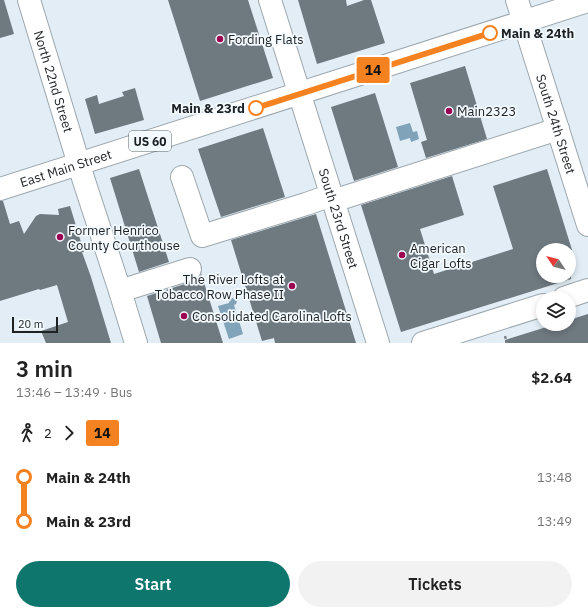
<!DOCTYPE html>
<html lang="en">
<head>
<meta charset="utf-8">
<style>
  body { margin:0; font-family:"IBM Plex Sans",sans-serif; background:#f2f2f2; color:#222; height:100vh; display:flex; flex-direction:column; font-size:15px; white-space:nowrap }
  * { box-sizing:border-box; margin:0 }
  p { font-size:13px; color:#767676 }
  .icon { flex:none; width:22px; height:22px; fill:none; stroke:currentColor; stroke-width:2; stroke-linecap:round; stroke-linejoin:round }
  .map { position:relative; height:343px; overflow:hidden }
  .sheet { display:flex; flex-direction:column; background:#fff; flex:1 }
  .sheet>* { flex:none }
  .badge { padding:0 8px; border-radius:3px; font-size:14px; line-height:26px }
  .needle { width:26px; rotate:305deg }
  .fabs { position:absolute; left:536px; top:243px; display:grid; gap:8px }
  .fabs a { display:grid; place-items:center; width:40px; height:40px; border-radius:50%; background:#fff; box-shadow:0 2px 6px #0003; font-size:20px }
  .scale { position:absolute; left:12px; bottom:10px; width:46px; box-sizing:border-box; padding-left:4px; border:2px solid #1d2124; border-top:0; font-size:11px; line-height:14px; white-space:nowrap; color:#1d2124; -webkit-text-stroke:3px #f3fafe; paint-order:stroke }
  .map>.badge { position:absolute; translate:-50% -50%; box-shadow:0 0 0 2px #fff }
  .legs { display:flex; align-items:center; gap:6px; height:44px; padding:0 16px; font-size:13px }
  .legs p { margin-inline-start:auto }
  .headline { display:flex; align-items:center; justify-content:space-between; height:68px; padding:0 16px }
  h1 { font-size:22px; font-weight:600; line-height:30px }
  .cta { display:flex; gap:8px; margin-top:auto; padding:8px 16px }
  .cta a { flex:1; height:46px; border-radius:24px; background:#0f766e; color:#fff; font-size:16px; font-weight:600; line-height:46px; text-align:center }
  .cta a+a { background:#f2f2f2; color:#222 }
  ul { padding:0 16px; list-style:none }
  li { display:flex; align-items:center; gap:14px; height:44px; font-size:15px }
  li i { display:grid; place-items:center; width:6px; height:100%; margin:0 5px; background:currentColor }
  li i::after { content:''; width:10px; height:10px; margin:-5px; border:3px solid; border-radius:50%; background:#fff }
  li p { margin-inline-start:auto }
  li:first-child i { background:linear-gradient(#0000 50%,currentColor 0) }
  li:last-child i { background:linear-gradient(currentColor 50%,#0000 0) }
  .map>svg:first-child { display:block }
  .water { fill:#80a3b9 }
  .building { fill:#6f7980 }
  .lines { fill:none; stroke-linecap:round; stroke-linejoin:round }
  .minor-casing { stroke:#9ca7ae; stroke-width:24 }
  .major-casing { stroke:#9ca7ae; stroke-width:24 }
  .path { stroke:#7f868c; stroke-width:2.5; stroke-dasharray:3 3; stroke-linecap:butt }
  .minor { stroke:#fff; stroke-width:22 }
  .major { stroke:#fff; stroke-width:22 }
  .line-1-casing { stroke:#fff; stroke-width:9 }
  .line-1 { stroke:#f58220; stroke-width:6 }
  .stop-1-dot { fill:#fff; stroke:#f58220; stroke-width:2 }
  .poi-dot { fill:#9c0552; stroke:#f3fafe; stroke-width:1.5 }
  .labels { text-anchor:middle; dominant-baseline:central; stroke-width:3.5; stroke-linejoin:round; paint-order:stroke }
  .shield { fill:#f3fafe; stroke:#5d6265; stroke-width:1 }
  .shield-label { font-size:12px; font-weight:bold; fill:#1d2124 }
  .stop-label { font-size:13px; font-weight:bold; fill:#1d2124; stroke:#f3fafe; text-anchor:start }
  .poi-label { font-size:13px; fill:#1d2124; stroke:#f3fafe; text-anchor:start }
  .street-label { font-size:13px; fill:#1d2124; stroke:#f3fafe }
</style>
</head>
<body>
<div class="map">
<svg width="588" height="343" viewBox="0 0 588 343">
  <rect width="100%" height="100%" fill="#e2edf5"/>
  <path class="water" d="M 410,123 L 413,132 L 417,131 L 419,139 L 411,142 L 410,138 L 400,141 L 396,127 Z
    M 232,298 L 235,299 L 237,301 L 236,304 L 234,305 L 243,334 L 229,339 L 218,306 L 229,303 L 230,299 Z"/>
  <path class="building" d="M 0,0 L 4,0 L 14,34 L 0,38 Z
    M 168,0 L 248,0 L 273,78 L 200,101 Z
    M 298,0 L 346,0 L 347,6 L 364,0 L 371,0 L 385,43 L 317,64 Z
    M 465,66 L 487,139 L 426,158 L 421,142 L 427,140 L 410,83 Z
    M 135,88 L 144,120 L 95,134 L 85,99 L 97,95 L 99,104 L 124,96 L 122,92 Z
    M 375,93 L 398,167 L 354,181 L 331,107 Z
    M 263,128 L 285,197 L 221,217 L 198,149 Z
    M 139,169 L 169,262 L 139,272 L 110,178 Z
    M 547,169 L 572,250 L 543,250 L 543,276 L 571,276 L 571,279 L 401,332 L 361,205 L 452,176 L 464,215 L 420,229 L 434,274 L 513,249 L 493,186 Z
    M 0,201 L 3,201 L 10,224 L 19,221 L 24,234 L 36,216 L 40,214 L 59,215 L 58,209 L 70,206 L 84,252 L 82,252 L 91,277 L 111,343 L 46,343 L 41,331 L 68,322 L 57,285 L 40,290 L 39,289 L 0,301 Z
    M 316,214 L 356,343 L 275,343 L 274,338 L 262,341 L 231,240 Z
    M 201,273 L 223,343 L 161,343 L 147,296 L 194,281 L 199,278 Z
    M 588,314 L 588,343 L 505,343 L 505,340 L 556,324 L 569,324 L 569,320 Z"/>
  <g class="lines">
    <g class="minor-casing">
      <g id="minor">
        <path id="s1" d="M 29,0 L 84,181 L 120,291 L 136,343"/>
        <path id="s2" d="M 270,0 L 378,343"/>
        <path id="s3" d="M 517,0 L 588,225"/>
        <path d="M 182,177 L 202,236 L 306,204 L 332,195"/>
        <path d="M 333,201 L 558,129"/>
        <path d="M 120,291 L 190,269"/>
        <path d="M 564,298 L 588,290"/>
        <path d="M 423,343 L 543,305"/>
      </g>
    </g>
    <g class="major-casing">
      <g id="major">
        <path id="s4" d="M 0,189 L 588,1"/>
      </g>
    </g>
    <path class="path" d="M 505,336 L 507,343"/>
    <use href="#minor" class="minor"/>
    <use href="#major" class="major"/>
  </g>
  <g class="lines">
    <g class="line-1-casing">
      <path id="line-1" d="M 256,108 L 490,33"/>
    </g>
    <use href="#line-1" class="line-1"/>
  </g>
  <g class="stop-1-dot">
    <circle cx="490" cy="33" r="7"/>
    <circle cx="256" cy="108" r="7"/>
  </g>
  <g class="poi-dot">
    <circle cx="220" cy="39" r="4"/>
    <circle cx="449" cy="111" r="4"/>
    <circle cx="60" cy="237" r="4"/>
    <circle cx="402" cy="255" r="4"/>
    <circle cx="292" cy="286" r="4"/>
    <circle cx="184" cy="316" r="4"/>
  </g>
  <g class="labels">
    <rect class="shield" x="129" y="131" width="42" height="20" rx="3"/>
    <g class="shield-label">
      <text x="150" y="141">US 60</text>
    </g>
    <g class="stop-label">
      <text x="501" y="33">Main &amp; 24th</text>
      <text x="245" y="108" text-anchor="end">Main &amp; 23rd</text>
    </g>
    <g class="poi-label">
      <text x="228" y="39">Fording Flats</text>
      <text x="457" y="111">Main2323</text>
      <text x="68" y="230">Former Henrico<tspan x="68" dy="15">County Courthouse</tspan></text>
      <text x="410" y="248">American<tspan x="410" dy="15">Cigar Lofts</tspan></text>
      <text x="284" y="279" text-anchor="end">The River Lofts at<tspan x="284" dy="15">Tobacco Row Phase II</tspan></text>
      <text x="192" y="316">Consolidated Carolina Lofts</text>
    </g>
    <g class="street-label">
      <text stroke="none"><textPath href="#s1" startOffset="85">North 22nd Street</textPath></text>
      <text stroke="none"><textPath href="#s3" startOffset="130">South 24th Street</textPath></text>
      <text stroke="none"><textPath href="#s4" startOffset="69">East Main Street</textPath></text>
      <text stroke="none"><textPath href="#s2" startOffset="229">South 23rd Street</textPath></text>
    </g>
  </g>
</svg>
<div class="fabs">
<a><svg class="needle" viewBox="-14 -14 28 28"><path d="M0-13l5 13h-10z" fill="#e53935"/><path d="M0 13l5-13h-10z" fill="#767676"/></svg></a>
<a><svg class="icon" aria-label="layers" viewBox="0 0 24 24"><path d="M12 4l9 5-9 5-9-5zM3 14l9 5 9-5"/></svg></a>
</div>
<div class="scale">20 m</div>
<b class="badge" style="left:373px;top:70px;background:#f58220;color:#111">14</b>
</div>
<section class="sheet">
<div class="headline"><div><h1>3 min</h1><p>13:46 – 13:49 · Bus</p></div><b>$2.64</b></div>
<div class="legs"><svg class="icon" aria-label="walk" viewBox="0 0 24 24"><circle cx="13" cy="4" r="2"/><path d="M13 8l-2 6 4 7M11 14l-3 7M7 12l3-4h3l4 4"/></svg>2<svg class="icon" aria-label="forward" viewBox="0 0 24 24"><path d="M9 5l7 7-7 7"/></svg><b class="badge" style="background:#f58220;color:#111">14</b></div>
<ul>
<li><i style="color:#f58220"></i><b>Main &amp; 24th</b><p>13:48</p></li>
<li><i style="color:#f58220"></i><b>Main &amp; 23rd</b><p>13:49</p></li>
</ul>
<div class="cta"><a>Start</a><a>Tickets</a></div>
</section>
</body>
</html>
